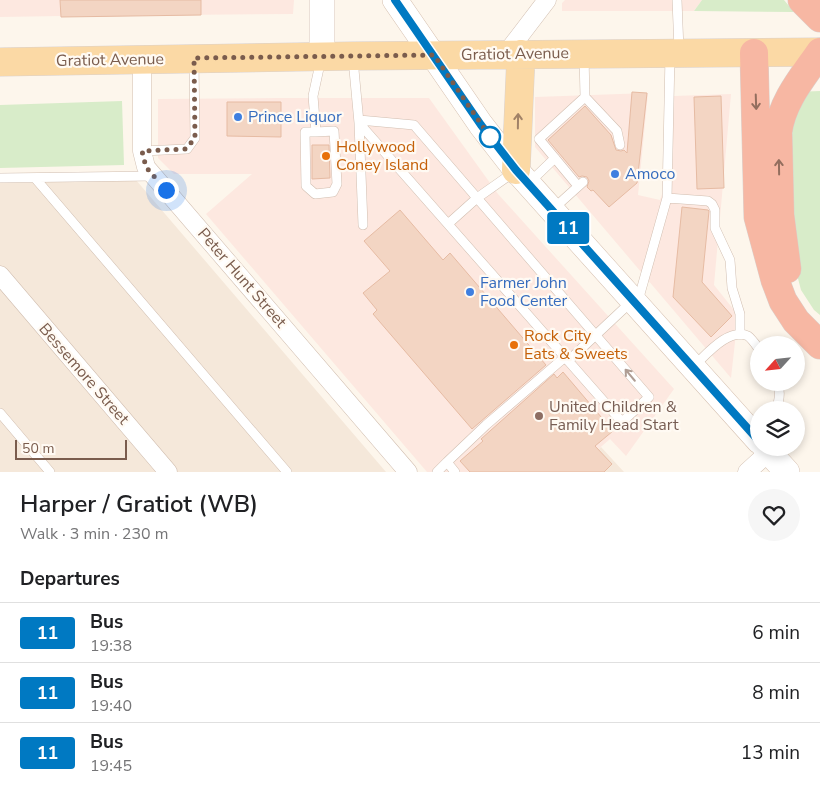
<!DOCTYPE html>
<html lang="en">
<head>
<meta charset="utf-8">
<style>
  body { margin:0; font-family:"Nunito Sans",sans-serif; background:#f6f6f6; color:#202124; height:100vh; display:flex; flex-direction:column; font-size:19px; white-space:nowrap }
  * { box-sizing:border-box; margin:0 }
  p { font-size:16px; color:#757577 }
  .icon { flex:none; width:28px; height:28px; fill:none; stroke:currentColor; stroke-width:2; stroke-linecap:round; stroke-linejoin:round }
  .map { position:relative; height:472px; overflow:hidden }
  .sheet { display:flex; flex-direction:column; background:#fff; flex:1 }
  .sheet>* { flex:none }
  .badge { padding:0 10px; border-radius:4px; font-size:18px; line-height:32px }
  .needle { width:32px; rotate:243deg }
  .fabs { position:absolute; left:750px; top:336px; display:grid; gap:10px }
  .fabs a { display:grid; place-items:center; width:55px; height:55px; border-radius:50%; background:#fff; box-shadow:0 2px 8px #0003; font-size:25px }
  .scale { position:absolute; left:15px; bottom:12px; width:112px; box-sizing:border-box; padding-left:5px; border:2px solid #7a5c4d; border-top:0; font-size:14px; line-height:18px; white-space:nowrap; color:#7a5c4d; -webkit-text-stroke:4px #fffaf3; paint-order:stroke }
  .you { position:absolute; width:25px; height:25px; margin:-12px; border:4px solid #fff; border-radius:50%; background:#1a73e8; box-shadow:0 0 0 8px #1a73e833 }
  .map>.badge { position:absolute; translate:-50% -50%; box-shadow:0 0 0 2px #fff }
  h2 { padding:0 20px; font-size:19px; line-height:45px }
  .round { display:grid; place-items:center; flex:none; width:52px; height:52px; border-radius:26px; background:#f6f6f6 }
  .headline { display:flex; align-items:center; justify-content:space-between; height:85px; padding:0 20px }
  h1 { font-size:24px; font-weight:600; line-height:38px }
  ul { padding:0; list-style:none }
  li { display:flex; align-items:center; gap:15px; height:60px; padding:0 20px; border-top:1px solid #e0e0e0 }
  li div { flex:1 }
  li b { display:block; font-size:19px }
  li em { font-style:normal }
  li .badge { min-width:55px; font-weight:700; text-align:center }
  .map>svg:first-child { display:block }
  .residential { fill:#f5e8da }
  .commercial { fill:#fde8e0 }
  .green { fill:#d8ecc9 }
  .building { fill:#f3d5c3; stroke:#e6bba3 }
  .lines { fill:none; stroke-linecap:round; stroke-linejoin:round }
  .lane-casing { stroke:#d1beb0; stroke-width:10 }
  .street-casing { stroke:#d1beb0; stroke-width:19 }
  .secondary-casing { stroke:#d6c0b0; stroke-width:26 }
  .primary-casing { stroke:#dad1cd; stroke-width:29 }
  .highway-casing { stroke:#dad1cd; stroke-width:29 }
  .lane { stroke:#fff; stroke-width:9 }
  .street { stroke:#fff; stroke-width:18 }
  .secondary { stroke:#fff; stroke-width:25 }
  .primary { stroke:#fbd9a5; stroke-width:28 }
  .highway { stroke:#f7b7a3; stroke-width:28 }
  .oneway { stroke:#936e5e }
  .oneway2 { stroke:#a18267 }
  .oneway3 { stroke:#af9d94 }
  .line-casing { stroke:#fff; stroke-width:11 }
  .line { stroke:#0079c2; stroke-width:8 }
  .walk { stroke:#7a5c4d; stroke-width:5; stroke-dasharray:0 9 }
  .shop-dot { fill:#3f7fe0; stroke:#fffaf3; stroke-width:2 }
  .stop-dot { fill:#fff; stroke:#0079c2; stroke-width:2.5 }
  .food-dot { fill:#e8710a; stroke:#fffaf3; stroke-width:2 }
  .education-dot { fill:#8d6e63; stroke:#fffaf3; stroke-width:2 }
  .labels { text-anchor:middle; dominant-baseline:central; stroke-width:4.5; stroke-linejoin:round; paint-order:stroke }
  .street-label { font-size:16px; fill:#7a5c4d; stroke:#fffaf3 }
  .shop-label { font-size:16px; fill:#366cbe; stroke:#fffaf3; text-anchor:start }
  .food-label { font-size:16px; fill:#c56008; stroke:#fffaf3; text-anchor:start }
  .education-label { font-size:16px; fill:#785e54; stroke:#fffaf3; text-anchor:start }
</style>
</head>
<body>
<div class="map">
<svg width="820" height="472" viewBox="0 0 820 472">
  <rect width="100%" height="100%" fill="#fdf6ec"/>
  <path class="residential" d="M 136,180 L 386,472 L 0,472 L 0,183 Z
    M 601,447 L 624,472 L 572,472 Z"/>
  <path class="commercial" d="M 0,0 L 294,0 L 293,14 L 62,16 L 0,17 Z
    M 565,0 L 702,0 L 694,11 L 562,11 L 562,3 Z
    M 648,93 L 638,195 L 660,200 L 665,185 L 674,96 L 731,94 L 714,285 L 738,315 L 731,378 L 535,147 L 535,97 Z
    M 278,98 L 429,98 L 498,194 L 674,389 L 626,456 L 610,439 L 572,472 L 427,472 L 206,214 L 252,174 L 174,174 L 158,158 L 158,99 Z"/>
  <path class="green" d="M 702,0 L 784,0 L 794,12 L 694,11 Z
    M 820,91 L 820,315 L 814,310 L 801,290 L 794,263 L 789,105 L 796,92 Z
    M 122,101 L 124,165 L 0,168 L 0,105 Z"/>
  <path class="building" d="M 60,0 L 201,0 L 201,15 L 61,17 Z
    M 632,92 L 647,93 L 637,183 L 609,207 L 593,190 L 591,191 L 587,187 L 589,181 L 587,177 L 582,176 L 579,177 L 548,140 L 585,106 L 611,135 L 616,150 L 621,151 L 624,150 L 627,153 Z
    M 721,96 L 724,188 L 697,189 L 694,97 Z
    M 227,102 L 281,102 L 281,137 L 227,136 Z
    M 312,145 L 329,145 L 330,178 L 312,179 Z
    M 682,207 L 708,210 L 709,211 L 702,282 L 732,316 L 711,337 L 673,297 Z
    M 400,210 L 443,260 L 450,253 L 546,365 L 472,429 L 373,314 L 377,310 L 363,293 L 390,271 L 364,241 Z
    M 563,372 L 613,431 L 595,446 L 612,464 L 604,472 L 470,472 L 460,461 L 483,441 L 481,439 L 554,374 L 557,378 Z"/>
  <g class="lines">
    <g class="lane-casing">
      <path id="lane" d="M 677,0 L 679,50
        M 353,59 L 359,123 L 363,225
        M 585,97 L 617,131 L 620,145
        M 359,120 L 414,125 L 649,397 L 622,422 L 359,123
        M 316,132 L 334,131 L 337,184 L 333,192 L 315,194 L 306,186 L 305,132 L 316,132 L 313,96 L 321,59
        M 142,151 L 187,149 L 195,138 L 194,61
        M 0,178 L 153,176
        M 35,178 L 287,472
        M 530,182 L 555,158
        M 578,186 L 539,139 L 585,97 L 584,56
        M 667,198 L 708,201 L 712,204 L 715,210 L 715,228 L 730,260 L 732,288 L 740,314 L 740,335
        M 552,210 L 583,182
        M 448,224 L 477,198 L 514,172
        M 638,301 L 667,198 L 670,55
        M 568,361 L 632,301
        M 694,366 C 706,355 729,327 748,336 C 752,339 756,345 759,349
        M 776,410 C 779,402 781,391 777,382
        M 0,413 L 50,472
        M 447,462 L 486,425 L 565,357
        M 437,472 L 447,462 L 455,472"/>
    </g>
    <g class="street-casing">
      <path id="street" d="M 505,55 L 547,0
        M 142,59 L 142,151 L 146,167 L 408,472
        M 0,275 L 168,472
        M 747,472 L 769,452"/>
    </g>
    <g class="secondary-casing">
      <path id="secondary" d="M 322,0 L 322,56
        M 395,0 L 481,125 L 516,170 L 759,441
        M 765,448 L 787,472"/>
    </g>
    <g class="primary-casing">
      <path id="primary" d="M 0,62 L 353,56 L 820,52
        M 516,170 L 521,54"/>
    </g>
    <g class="highway-casing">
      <path id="highway" d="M 802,0 L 820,18
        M 754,53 L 758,217 L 775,280 L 783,301 L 796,321 L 820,345
        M 787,269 L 780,215 L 778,132 C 782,101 803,77 820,52"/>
    </g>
    <use href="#lane" class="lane"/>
    <use href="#street" class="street"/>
    <use href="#secondary" class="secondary"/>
    <use href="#primary" class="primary"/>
    <use href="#highway" class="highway"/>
  </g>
  <defs><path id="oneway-shaft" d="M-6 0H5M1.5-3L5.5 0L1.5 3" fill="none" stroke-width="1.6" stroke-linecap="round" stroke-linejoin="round" transform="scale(1.25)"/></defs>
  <g class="oneway">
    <use href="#oneway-shaft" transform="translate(756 102) rotate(88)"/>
    <use href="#oneway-shaft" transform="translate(779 167) rotate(-91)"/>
  </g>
  <use class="oneway2" href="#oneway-shaft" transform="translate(518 121) rotate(-89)"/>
  <use class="oneway3" href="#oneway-shaft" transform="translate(630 375) rotate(-130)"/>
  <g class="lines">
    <g class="line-casing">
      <path id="line" d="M 395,0 L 481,125 L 516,170 L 759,441"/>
    </g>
    <use href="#line" class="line"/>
    <path class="walk" d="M 166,190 L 146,167 L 142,151 L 186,149 L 195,138 L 194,58 L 434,55 L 490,137"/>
  </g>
  <g class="shop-dot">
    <circle cx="238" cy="117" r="5"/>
    <circle cx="615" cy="174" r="5"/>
    <circle cx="470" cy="292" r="5"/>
  </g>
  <circle class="stop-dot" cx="490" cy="137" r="10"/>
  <g class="food-dot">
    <circle cx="326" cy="156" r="5"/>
    <circle cx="514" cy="345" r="5"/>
  </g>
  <circle class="education-dot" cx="539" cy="416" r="5"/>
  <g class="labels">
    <g class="street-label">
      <text transform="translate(515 54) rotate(-1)">Gratiot Avenue</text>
      <text transform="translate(110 60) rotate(-1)">Gratiot Avenue</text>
      <text transform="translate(242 278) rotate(49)">Peter Hunt Street</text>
      <text transform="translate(84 374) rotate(49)">Bessemore Street</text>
    </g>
    <g class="shop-label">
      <text x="248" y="117">Prince Liquor</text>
      <text x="625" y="174">Amoco</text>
      <text x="480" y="283">Farmer John<tspan x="480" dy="18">Food Center</tspan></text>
    </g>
    <g class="food-label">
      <text x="336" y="147">Hollywood<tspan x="336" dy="18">Coney Island</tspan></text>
      <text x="524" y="336">Rock City<tspan x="524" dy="18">Eats &amp; Sweets</tspan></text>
    </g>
    <g class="education-label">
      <text x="549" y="407">United Children &amp;<tspan x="549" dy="18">Family Head Start</tspan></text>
    </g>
  </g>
</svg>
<div class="fabs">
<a><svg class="needle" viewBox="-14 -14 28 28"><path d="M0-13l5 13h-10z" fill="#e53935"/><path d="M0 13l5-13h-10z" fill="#757577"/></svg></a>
<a><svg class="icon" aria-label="layers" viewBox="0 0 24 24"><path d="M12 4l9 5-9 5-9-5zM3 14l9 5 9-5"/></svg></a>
</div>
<div class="scale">50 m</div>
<div class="you" style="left:166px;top:190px"></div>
<b class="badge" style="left:568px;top:228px;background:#0079c2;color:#fff">11</b>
</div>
<section class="sheet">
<div class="headline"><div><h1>Harper / Gratiot (WB)</h1><p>Walk · 3 min · 230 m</p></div><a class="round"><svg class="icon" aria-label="heart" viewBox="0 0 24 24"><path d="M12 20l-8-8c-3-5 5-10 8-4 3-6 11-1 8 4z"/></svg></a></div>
<h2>Departures</h2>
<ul>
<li><span class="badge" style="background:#0079c2;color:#fff">11</span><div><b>Bus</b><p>19:38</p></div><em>6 min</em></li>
<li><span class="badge" style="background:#0079c2;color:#fff">11</span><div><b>Bus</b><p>19:40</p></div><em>8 min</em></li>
<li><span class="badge" style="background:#0079c2;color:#fff">11</span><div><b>Bus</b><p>19:45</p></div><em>13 min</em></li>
</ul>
</section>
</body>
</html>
